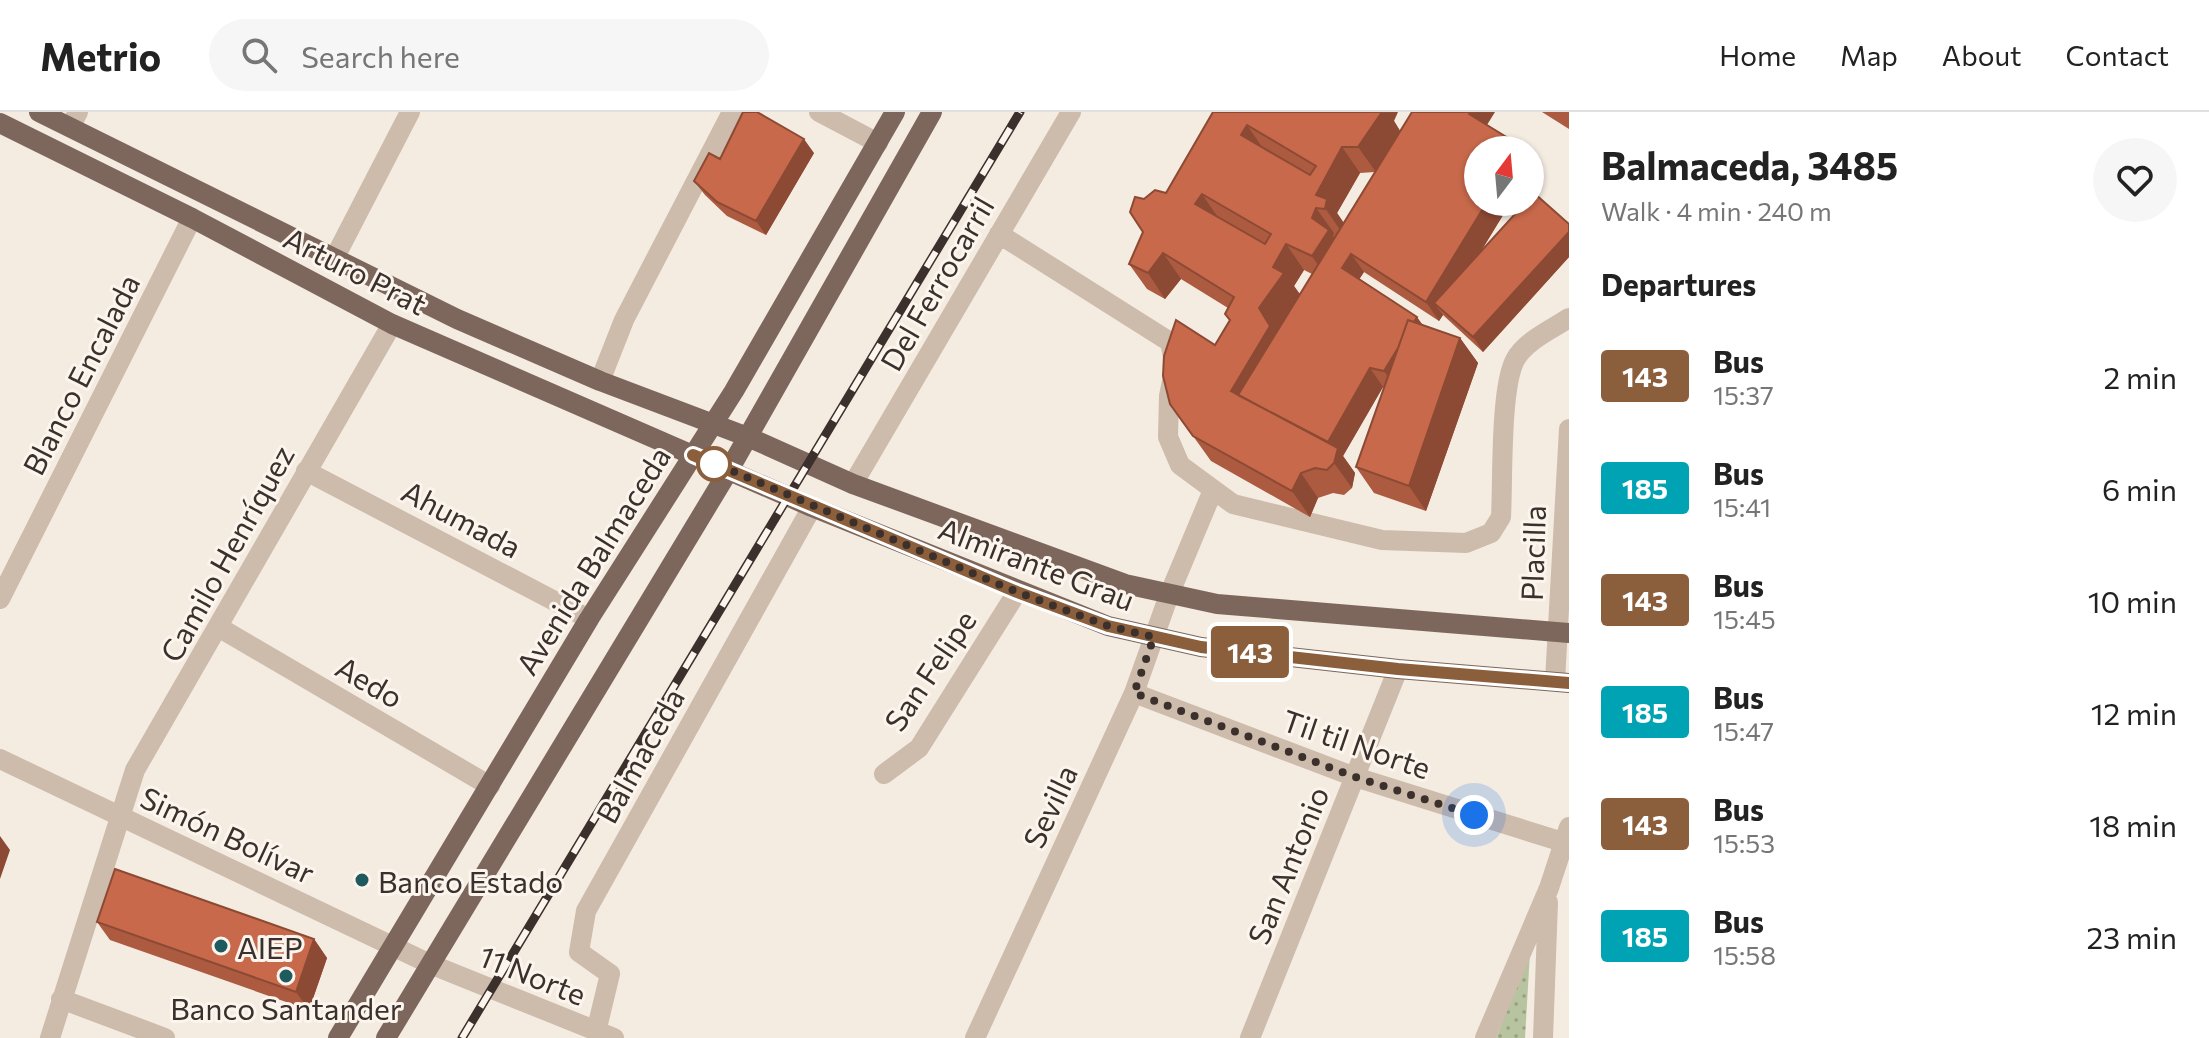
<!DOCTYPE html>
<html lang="en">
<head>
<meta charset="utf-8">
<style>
  body { margin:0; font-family:Commissioner,sans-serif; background:#f6f6f6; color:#222; height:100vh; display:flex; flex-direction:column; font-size:30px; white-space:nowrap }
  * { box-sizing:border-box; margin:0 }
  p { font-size:26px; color:#767676 }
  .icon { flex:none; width:44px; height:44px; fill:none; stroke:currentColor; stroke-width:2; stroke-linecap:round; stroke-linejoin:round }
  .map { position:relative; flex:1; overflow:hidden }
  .drawer { display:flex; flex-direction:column; background:#fff; width:640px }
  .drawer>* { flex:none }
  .badge { padding:0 16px; border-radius:6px; font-size:28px; line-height:52px }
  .needle { width:52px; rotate:16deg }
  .buttons { position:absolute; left:1464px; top:24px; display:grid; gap:16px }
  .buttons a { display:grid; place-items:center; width:80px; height:80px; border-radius:50%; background:#fff; box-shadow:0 2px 6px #0004; font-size:40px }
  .you { position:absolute; width:40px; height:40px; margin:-20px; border:6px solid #fff; border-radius:50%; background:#1a73e8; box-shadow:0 0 0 12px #1a73e833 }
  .map>.badge { position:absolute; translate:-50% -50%; box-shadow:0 0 0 4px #fff }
  h2 { padding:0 32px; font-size:30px; line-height:72px }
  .round { display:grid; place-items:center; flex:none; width:84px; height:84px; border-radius:42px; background:#f6f6f6 }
  .overview { display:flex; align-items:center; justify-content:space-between; height:136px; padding:0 32px }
  h1 { font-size:38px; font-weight:700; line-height:60px }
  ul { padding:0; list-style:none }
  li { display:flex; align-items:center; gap:24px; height:112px; padding:0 32px }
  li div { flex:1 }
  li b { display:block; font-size:30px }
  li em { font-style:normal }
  li .badge { min-width:88px; font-weight:700; text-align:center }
  header { display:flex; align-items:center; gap:48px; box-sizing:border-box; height:112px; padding:0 40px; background:#fff; border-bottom:2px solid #e0e0e0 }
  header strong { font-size:38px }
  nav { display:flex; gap:44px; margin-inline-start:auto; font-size:28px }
  .search { width:560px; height:72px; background:#f6f6f6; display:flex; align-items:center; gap:20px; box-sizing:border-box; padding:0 28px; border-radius:44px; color:#767676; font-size:30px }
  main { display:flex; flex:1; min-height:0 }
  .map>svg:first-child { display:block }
  .grass { fill:url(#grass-dots) }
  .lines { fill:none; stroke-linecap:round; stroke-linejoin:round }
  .minor { stroke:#cdbbac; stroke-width:20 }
  .major { stroke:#7d675c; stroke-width:20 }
  .rail-casing { stroke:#3b302b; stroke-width:9 }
  .rail { stroke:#fbf5ee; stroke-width:6; stroke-dasharray:18; stroke-linecap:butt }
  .wall { fill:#ac5a40; fill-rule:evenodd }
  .shaded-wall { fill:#8c4a34 }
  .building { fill:#c8694b; stroke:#8c4a34; stroke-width:2; fill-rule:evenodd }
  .line-casing { stroke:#fff; stroke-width:18 }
  .line { stroke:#8b5e3c; stroke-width:12 }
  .walk { stroke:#3b302b; stroke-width:8; stroke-dasharray:0 14.4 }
  .stop-dot { fill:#fff; stroke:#8b5e3c; stroke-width:4 }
  .poi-dot { fill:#1f5a5e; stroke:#fbf5ee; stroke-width:3 }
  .labels { text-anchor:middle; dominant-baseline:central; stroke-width:6; stroke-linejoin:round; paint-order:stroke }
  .street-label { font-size:30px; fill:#3b302b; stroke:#fbf5ee }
  .poi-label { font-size:30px; fill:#3b302b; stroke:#fbf5ee; text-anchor:start }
</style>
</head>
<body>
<header>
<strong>Metrio</strong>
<div class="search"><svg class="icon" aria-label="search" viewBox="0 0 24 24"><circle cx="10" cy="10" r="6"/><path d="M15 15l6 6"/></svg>Search here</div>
<nav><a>Home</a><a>Map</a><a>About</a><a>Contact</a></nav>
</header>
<main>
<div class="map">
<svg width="1569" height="926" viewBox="0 0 1569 926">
  <defs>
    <pattern id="grass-dots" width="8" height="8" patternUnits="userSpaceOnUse" patternTransform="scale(2)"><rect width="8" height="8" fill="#b8c4a0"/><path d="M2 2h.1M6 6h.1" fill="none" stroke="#97a083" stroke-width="1.8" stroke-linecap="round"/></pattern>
  </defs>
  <rect width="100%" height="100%" fill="#f4ebe1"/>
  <path class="grass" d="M 1530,840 L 1525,926 L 1496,926 Z"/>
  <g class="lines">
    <path class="minor" d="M 819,0 L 878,31
      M 70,15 L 78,0
      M 999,122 L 1170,230 L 1175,254 L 1169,284 L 1168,325 L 1180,353 L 1233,392 L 1382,428 L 1466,431 L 1491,421 L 1501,405 C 1503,369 1500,277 1515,248 C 1525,229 1552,217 1569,206
      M 335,145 L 410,0
      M 600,269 L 624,208 L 732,0
      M 306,359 L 589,507
      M 853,372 L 1071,0
      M 0,487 L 192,106
      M 220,516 L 490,674
      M 1555,569 L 1569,317
      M 1134,581 L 1355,665 L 1569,732
      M 0,647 L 430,852 L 614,926
      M 884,662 L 919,636 L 1017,480
      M 61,887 L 165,926
      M 596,920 L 610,862 L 579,840 L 586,799 L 812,395
      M 50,926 L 135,658 L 392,212
      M 975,926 L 1134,581 L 1169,483 L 1213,378
      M 1250,926 L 1398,557
      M 1485,926 L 1549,776 L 1569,715
      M 1543,926 L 1548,790"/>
    <path class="major" d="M 39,0 L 457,207 L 600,269 L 748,325 L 853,372 L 1125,472 L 1217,492 L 1569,521
      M 0,11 L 192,106 L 392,212 L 812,395 L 1108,514 L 1201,535 L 1398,557 L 1569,571
      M 338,926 L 589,507 L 734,279 L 895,0
      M 386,926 L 729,358 L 932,0"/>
    <g class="rail-casing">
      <path id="rail" d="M 462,926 L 1020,0"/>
    </g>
    <use href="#rail" class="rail"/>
  </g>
  <path class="wall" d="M 1213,0 L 1394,9 L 1400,19 L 1487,13 L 1521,34 L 1524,38 L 1478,38 L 1478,90 L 1511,90 L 1481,139 L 1569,112 L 1569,145 L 1483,240 L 1443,203 L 1439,209 L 1364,160 L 1359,167 L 1423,213 L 1460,226 L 1478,251 L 1426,399 L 1374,381 L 1356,355 L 1384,275 L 1383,275 L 1343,344 L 1355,361 L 1352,376 L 1344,383 L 1333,381 L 1318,386 L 1310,405 L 1211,349 L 1170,292 L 1215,233 L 1229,209 L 1228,196 L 1181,167 L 1165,187 L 1147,177 L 1129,152 L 1143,120 L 1144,87 L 1166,81 ZM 1375,60 L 1344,111 L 1337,101 L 1360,61 ZM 1304,158 L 1312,162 L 1300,182 L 1294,174 Z
    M 1542,0 L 1569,0 L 1569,17 Z
    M 814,41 L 766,123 L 727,104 L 705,83 L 694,69 L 720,47 Z
    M 97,810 L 314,827 L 327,846 L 309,898 L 110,828 Z"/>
  <path class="shaded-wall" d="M 1375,0 L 1398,0 L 1394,9 L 1402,22 L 1376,60 L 1358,35 Z
    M 1470,0 L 1495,0 L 1482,21 L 1469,2 Z
    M 1247,13 L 1264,38 L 1241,23 Z
    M 804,27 L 814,41 L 766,123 L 756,109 Z
    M 1342,35 L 1360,61 L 1337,101 L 1345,113 L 1343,122 L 1316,83 Z
    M 1530,47 L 1534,53 L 1530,59 Z
    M 1202,82 L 1219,107 L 1195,92 Z
    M 1487,90 L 1511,90 L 1444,200 L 1434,191 L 1443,203 L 1439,209 L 1426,190 Z
    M 1316,96 L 1334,121 L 1333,124 L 1346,143 L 1329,170 L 1312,144 L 1312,106 Z
    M 1569,120 L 1569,145 L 1483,240 L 1473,225 Z
    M 1286,132 L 1304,158 L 1294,174 L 1302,186 L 1254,296 L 1231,279 L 1273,155 Z
    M 1163,141 L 1181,167 L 1165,187 L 1148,161 Z
    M 1351,142 L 1364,160 L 1355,174 L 1342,156 Z
    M 1417,205 L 1430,223 L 1397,278 L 1384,259 Z
    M 1460,226 L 1478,251 L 1426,399 L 1409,374 Z
    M 1370,256 L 1383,275 L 1343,344 L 1355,361 L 1352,376 L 1334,351 L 1325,334 Z
    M 1301,361 L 1318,386 L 1310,405 L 1292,379 Z
    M 0,724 L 10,738 L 0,767 Z
    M 314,827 L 327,846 L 309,898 L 296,880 Z"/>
  <path class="building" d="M 743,0 L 757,0 L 804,27 L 756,109 L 717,90 L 694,69 L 709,41 L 720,47 Z
    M 1213,0 L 1382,0 L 1358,35 L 1342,35 L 1316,83 L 1327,87 L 1325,97 L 1316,96 L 1312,106 L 1329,118 L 1312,144 L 1286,132 L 1273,155 L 1284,161 L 1259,196 L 1270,214 L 1231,279 L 1338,336 L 1334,351 L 1327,358 L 1315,356 L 1301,361 L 1292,379 L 1193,324 L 1170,292 L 1163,264 L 1164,244 L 1176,208 L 1215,233 L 1230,208 L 1225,202 L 1234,185 L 1163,141 L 1148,161 L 1129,152 L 1143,120 L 1130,100 L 1135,85 L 1144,87 L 1155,78 L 1166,81 ZM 1247,13 L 1316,54 L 1310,63 L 1241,23 ZM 1202,82 L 1271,122 L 1265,132 L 1195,92 Z
    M 1412,0 L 1470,0 L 1469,2 L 1521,34 L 1518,38 L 1478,38 L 1478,90 L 1487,90 L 1426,190 L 1351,142 L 1342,156 L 1417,205 L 1414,210 L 1408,208 L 1398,236 L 1384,259 L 1370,256 L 1328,330 L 1238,283 Z
    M 1534,81 L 1569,112 L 1569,120 L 1473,225 L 1434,191 L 1526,90 L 1530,90 L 1530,85 Z
    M 1408,208 L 1460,226 L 1409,374 L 1356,355 Z
    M 115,757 L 314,827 L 296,880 L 97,810 Z"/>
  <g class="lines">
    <g class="line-casing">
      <path id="line" d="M 693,343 L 1017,480 L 1108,514 L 1201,535 L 1398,557 L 1569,571"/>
    </g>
    <use href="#line" class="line"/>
    <path class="walk" d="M 714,352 L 711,350 L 1017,480 L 1108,514 L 1154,525 L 1134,581 L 1355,665 L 1474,703"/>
  </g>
  <circle class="stop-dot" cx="714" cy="352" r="16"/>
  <g class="poi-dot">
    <circle cx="362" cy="768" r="8"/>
    <circle cx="221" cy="834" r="8"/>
    <circle cx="286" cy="864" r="8"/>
  </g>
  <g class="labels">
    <g class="street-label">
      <text transform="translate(356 158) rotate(27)">Arturo Prat</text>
      <text transform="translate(936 171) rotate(-60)">Del Ferrocarril</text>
      <text transform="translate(80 262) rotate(-63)">Blanco Encalada</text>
      <text transform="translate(462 406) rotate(28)">Ahumada</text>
      <text transform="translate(226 441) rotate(-61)">Camilo Henríquez</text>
      <text transform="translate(1532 441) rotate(-88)">Placilla</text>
      <text transform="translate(592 448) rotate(-58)">Avenida Balmaceda</text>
      <text transform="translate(1037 451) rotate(21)">Almirante Grau</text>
      <text transform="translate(929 558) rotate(-56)">San Felipe</text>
      <text transform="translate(370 569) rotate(30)">Aedo</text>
      <text transform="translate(1357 631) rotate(19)">Til til Norte</text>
      <text transform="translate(639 643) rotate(-61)">Balmaceda</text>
      <text transform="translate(1049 694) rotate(-65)">Sevilla</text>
      <text transform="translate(228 722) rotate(25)">Simón Bolívar</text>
      <text transform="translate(1287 753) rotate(-68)">San Antonio</text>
      <text transform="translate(533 862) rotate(22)">11 Norte</text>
    </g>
    <g class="poi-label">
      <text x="378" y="768">Banco Estado</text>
      <text x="237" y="834">AIEP</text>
      <text x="286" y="895" text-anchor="middle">Banco Santander</text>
    </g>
  </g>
</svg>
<div class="buttons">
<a><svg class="needle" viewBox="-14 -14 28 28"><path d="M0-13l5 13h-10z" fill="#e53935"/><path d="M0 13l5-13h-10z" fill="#767676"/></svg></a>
</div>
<div class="you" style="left:1474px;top:703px"></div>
<b class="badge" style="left:1250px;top:540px;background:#8b5e3c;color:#fff">143</b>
</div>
<section class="drawer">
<div class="overview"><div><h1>Balmaceda, 3485</h1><p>Walk · 4 min · 240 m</p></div><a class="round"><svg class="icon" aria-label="heart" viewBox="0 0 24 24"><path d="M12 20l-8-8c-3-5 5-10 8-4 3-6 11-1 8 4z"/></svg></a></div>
<h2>Departures</h2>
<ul>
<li><span class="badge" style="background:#8b5e3c;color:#fff">143</span><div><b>Bus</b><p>15:37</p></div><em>2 min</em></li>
<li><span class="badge" style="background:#00a3b4;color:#fff">185</span><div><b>Bus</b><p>15:41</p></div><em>6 min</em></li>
<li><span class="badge" style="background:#8b5e3c;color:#fff">143</span><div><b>Bus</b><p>15:45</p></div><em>10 min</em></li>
<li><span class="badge" style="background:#00a3b4;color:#fff">185</span><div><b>Bus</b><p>15:47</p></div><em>12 min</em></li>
<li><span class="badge" style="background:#8b5e3c;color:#fff">143</span><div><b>Bus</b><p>15:53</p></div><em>18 min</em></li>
<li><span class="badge" style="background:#00a3b4;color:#fff">185</span><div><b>Bus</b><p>15:58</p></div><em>23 min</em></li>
</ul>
</section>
</main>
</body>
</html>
